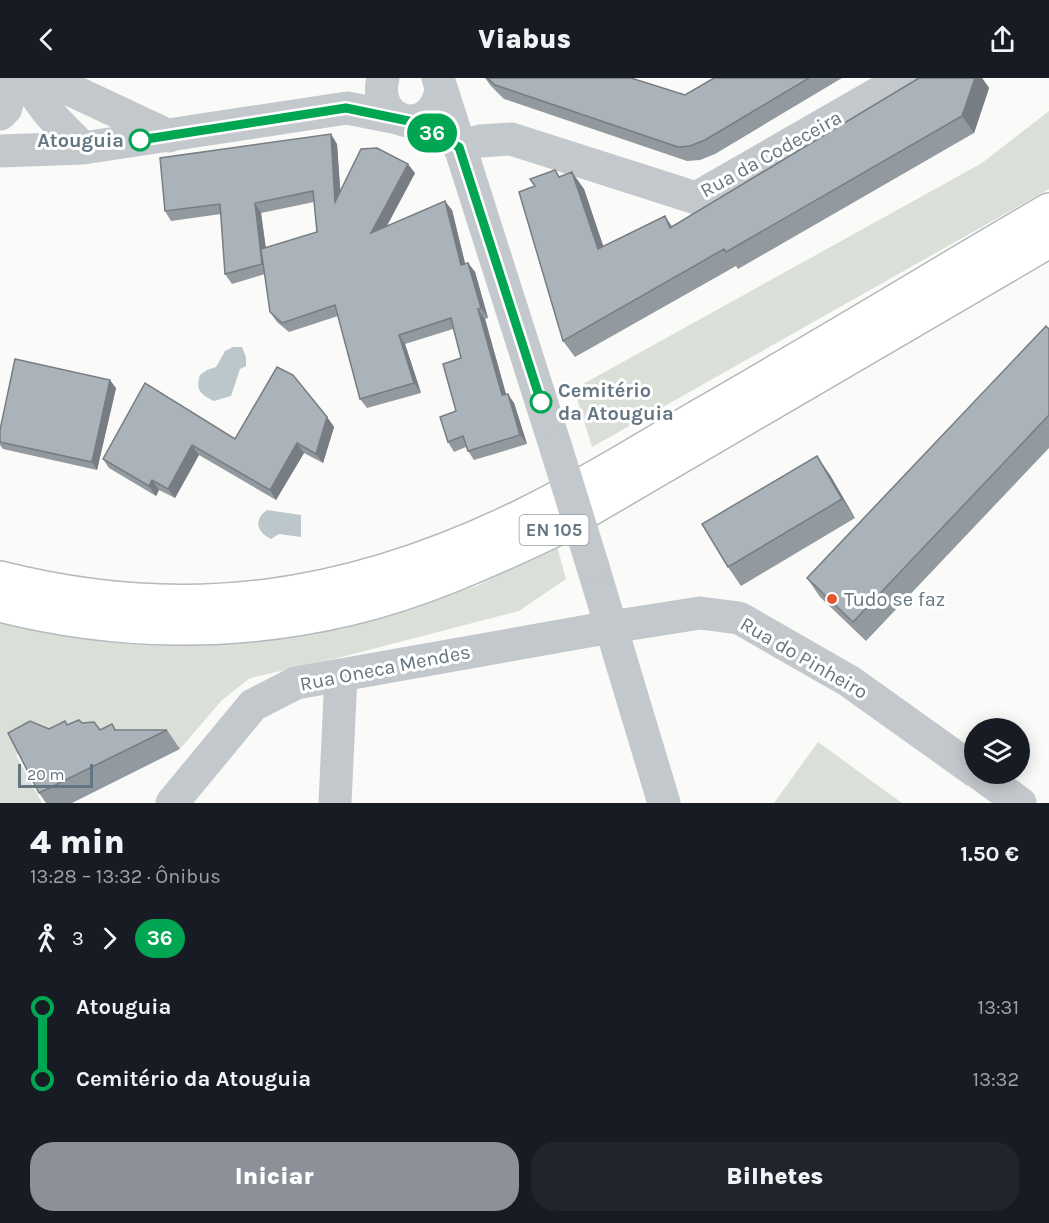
<!DOCTYPE html>
<html lang="pt">
<head>
<meta charset="utf-8">
<style>
  body { margin:0; font-family:Karla,sans-serif; background:#20242c; color:#f1f3f6; height:100vh; display:flex; flex-direction:column; font-size:22px; white-space:nowrap }
  * { box-sizing:border-box; margin:0 }
  p { font-size:20px; color:#9ea1a6 }
  .icon { flex:none; width:33px; height:33px; fill:none; stroke:currentColor; stroke-width:2; stroke-linecap:round; stroke-linejoin:round }
  .map { position:relative; height:725px; overflow:hidden }
  .details { display:flex; flex-direction:column; background:#171b24; flex:1 }
  .details>* { flex:none }
  .badge { padding:0 12px; border-radius:20px; font-size:21px; line-height:39px }
  .tools { position:absolute; left:964px; top:640px; display:grid; gap:12px }
  .tools a { display:grid; place-items:center; width:66px; height:66px; border-radius:50%; background:#171b24; box-shadow:0 3px 15px #0003; font-size:30px }
  .scale { position:absolute; left:18px; bottom:15px; width:75px; box-sizing:border-box; padding-left:6px; border:3px solid #657683; border-top:0; font-size:16px; line-height:21px; white-space:nowrap; color:#657683; -webkit-text-stroke:4px #fff; paint-order:stroke }
  .map>.badge { position:absolute; translate:-50% -50%; box-shadow:0 0 0 3px #fff }
  .legs { display:flex; align-items:center; gap:9px; height:66px; padding:0 30px; font-size:20px }
  .legs p { margin-inline-start:auto }
  .summary { display:flex; align-items:center; justify-content:space-between; height:102px; padding:0 30px }
  h1 { font-size:33px; font-weight:800; line-height:45px }
  .button { display:flex; gap:12px; margin-top:auto; padding:12px 30px }
  .button a { flex:1; height:69px; border-radius:24px; background:#8c9099; color:#fff; font-size:24px; font-weight:800; line-height:69px; text-align:center }
  .button a+a { background:#20242c; color:#f1f3f6 }
  ul { padding:0 30px; list-style:none }
  li { display:flex; align-items:center; gap:21px; height:72px; font-size:22px }
  li i { display:grid; place-items:center; width:9px; height:100%; margin:0 8px; background:currentColor }
  li i::after { content:''; width:15px; height:15px; margin:-8px; border:4px solid; border-radius:50%; background:#171b24 }
  li p { margin-inline-start:auto }
  li:first-child i { background:linear-gradient(#0000 50%,currentColor 0) }
  li:last-child i { background:linear-gradient(currentColor 50%,#0000 0) }
  header { display:flex; justify-content:space-between; align-items:center; height:78px; padding:0 30px; background:#171b24; font-size:27px; font-weight:800 }
  .map>svg:first-child { display:block }
  .green { fill:#dadfd7 }
  .water { fill:#bbc7cb }
  .lines { fill:none; stroke-linecap:round; stroke-linejoin:round }
  .highway-casing { stroke:#b4b9bd; stroke-width:36 }
  .minor { stroke:#c3c8cc; stroke-width:33 }
  .highway { stroke:#fff; stroke-width:33 }
  .minor-bridge { stroke:#c3c8cc; stroke-width:33 }
  .wall { fill:#929a9f; fill-rule:evenodd }
  .shaded-wall { fill:#777d82 }
  .building { fill:#aab3b9; stroke:#777d82; stroke-width:1.5 }
  .line-1-casing { stroke:#fff; stroke-width:14 }
  .line-1 { stroke:#00a651; stroke-width:9 }
  .stop-1-dot { fill:#fff; stroke:#00a651; stroke-width:3 }
  .poi-dot { fill:#e4572e; stroke:#fff; stroke-width:2 }
  .labels { text-anchor:middle; dominant-baseline:central; stroke-width:6; stroke-linejoin:round; paint-order:stroke }
  .shield { fill:#fff; stroke:#939fa8; stroke-width:1.5 }
  .shield-label { font-size:18px; font-weight:bold; fill:#657683 }
  .stop-label { font-size:20px; font-weight:bold; fill:#657683; stroke:#fff; text-anchor:end }
  .street-label { font-size:20px; fill:#657683; stroke:#fff }
  .poi-label { font-size:20px; fill:#657683; stroke:#fff; text-anchor:start }
</style>
</head>
<body>
<header><svg class="icon" aria-label="back" viewBox="0 0 24 24"><path d="M15 5l-7 7 7 7"/></svg>Viabus<svg class="icon" aria-label="share" viewBox="0 0 24 24"><path d="M12 15V3M7 8l5-5 5 5M5 13v7h14v-7"/></svg></header>
<div class="map">
<svg width="1049" height="725" viewBox="0 0 1049 725">
  <rect width="100%" height="100%" fill="#fafaf8"/>
  <path class="green" d="M 1049,33 L 1049,111 L 592,369 L 574,311 L 982,85 Z
    M 557,468 L 566,501 L 519,533 L 334,581 L 250,600 L 222,622 L 180,671 L 21,674 L 16,677 L 42,725 L 0,725 L 0,542 L 17,548 L 126,565 L 212,565 L 342,551 L 477,508 Z
    M 818,664 L 902,725 L 774,725 Z"/>
  <path class="water" d="M 233,269 L 242,269 L 246,279 L 246,288 L 240,291 L 231,318 L 214,323 C 201,316 195,313 200,297 L 207,292 L 216,289 L 225,273 Z
    M 267,432 L 301,437 L 301,459 L 279,456 L 271,461 C 257,454 253,442 267,432 Z"/>
  <g class="lines">
    <g class="highway-casing">
      <path id="highway" d="M 0,500 C 186,547 349,522 520,439 C 582,409 642,372 701,337 C 818,270 933,200 1049,132
        M 0,527 C 114,556 233,558 348,531 C 420,514 489,483 556,451 L 1049,163"/>
    </g>
    <path class="minor" d="M 28,0 C 37,27 63,50 83,70
      M 54,0 L 69,11 L 169,58
      M 383,0 C 371,47 433,62 441,11
      M 438,0 L 556,370
      M 0,36 L 6,30 L 13,0
      M 459,69 L 480,63 L 511,61 L 696,120 L 905,0
      M 0,73 L 83,70 L 347,30 L 398,40
      M 593,489 L 664,725
      M 980,696 L 1020,725
      M 172,725 L 253,627 L 296,605 L 611,549 L 700,535 L 739,540 L 849,603 L 975,693
      M 335,725 L 341,597"/>
    <use href="#highway" class="highway"/>
    <path class="minor-bridge" d="M 556,370 L 593,489"/>
  </g>
  <path class="wall" d="M 485,0 L 631,0 L 685,17 L 714,0 L 842,0 L 715,76 L 700,82 L 687,83 L 504,21 L 491,8 Z
    M 919,0 L 982,0 L 989,10 L 974,55 L 738,191 L 736,188 L 575,279 L 563,263 L 535,108 L 560,98 L 584,111 L 603,168 L 665,138 L 672,148 Z
    M 337,66 L 340,113 L 415,95 L 387,148 L 452,132 L 465,186 L 468,185 L 475,194 L 488,240 L 485,241 L 506,316 L 514,325 L 527,366 L 474,382 L 468,373 L 466,369 L 454,374 L 448,364 L 456,333 L 461,280 L 453,251 L 405,266 L 421,315 L 367,330 L 360,321 L 338,238 L 289,254 L 277,244 L 270,234 L 265,196 L 232,206 L 225,196 L 221,136 L 171,143 L 165,133 ZM 314,124 L 317,154 L 266,170 L 261,135 Z
    M 1049,251 L 1049,370 L 866,563 L 820,519 L 807,500 Z
    M 116,310 L 97,392 L 3,371 L 0,367 L 0,352 Z
    M 327,339 L 334,349 L 323,385 L 304,375 L 276,422 L 199,377 L 175,420 L 159,412 L 156,418 L 109,390 L 103,381 L 235,361 Z
    M 830,397 L 855,440 L 741,508 L 728,489 Z
    M 82,645 L 100,652 L 112,646 L 116,652 L 167,652 L 180,671 L 72,725 L 46,725 L 39,715 L 49,651 L 68,647 Z"/>
  <path class="shaded-wall" d="M 975,0 L 982,0 L 989,10 L 974,55 L 962,38 Z
    M 331,56 L 337,66 L 342,134 L 335,124 Z
    M 408,86 L 415,95 L 378,164 L 371,155 Z
    M 572,94 L 584,111 L 610,188 L 598,171 Z
    M 445,123 L 452,132 L 468,197 L 461,187 Z
    M 255,125 L 261,135 L 269,195 L 262,186 Z
    M 468,185 L 475,194 L 488,240 L 481,230 Z
    M 478,231 L 485,241 L 509,327 L 502,317 Z
    M 399,257 L 405,266 L 421,315 L 414,305 Z
    M 110,302 L 116,310 L 97,392 L 92,384 Z
    M 508,316 L 514,325 L 527,366 L 520,357 Z
    M 327,339 L 334,349 L 323,385 L 316,376 Z
    M 297,365 L 304,375 L 276,422 L 270,412 Z
    M 192,367 L 199,377 L 175,420 L 168,411 Z
    M 817,378 L 830,397 L 855,440 L 842,421 Z
    M 152,402 L 159,412 L 156,418 L 149,408 Z"/>
  <path class="building" d="M 487,0 L 631,0 L 685,17 L 714,0 L 809,0 L 705,62 L 690,68 L 678,69 L 495,7 Z
    M 919,0 L 975,0 L 962,38 L 726,174 L 724,171 L 563,263 L 519,114 L 535,108 L 530,101 L 555,92 L 559,99 L 572,94 L 598,171 L 665,138 L 670,150 Z
    M 331,56 L 335,124 L 361,71 L 377,70 L 408,86 L 371,155 L 445,123 L 461,187 L 468,185 L 481,230 L 478,231 L 502,317 L 508,316 L 520,357 L 468,373 L 463,358 L 448,364 L 440,339 L 456,333 L 443,286 L 461,280 L 451,240 L 399,257 L 414,305 L 360,321 L 335,227 L 282,245 L 270,234 L 261,171 L 317,154 L 313,113 L 255,125 L 262,186 L 225,196 L 220,126 L 165,133 L 160,80 Z
    M 1046,248 L 1049,251 L 1049,337 L 853,544 L 807,500 Z
    M 15,281 L 110,302 L 92,384 L 0,364 L 0,352 Z
    M 277,289 L 293,297 L 327,339 L 316,376 L 297,365 L 270,412 L 192,367 L 168,411 L 152,402 L 149,408 L 103,381 L 145,305 L 235,361 Z
    M 817,378 L 842,421 L 728,489 L 702,446 Z
    M 79,642 L 82,645 L 94,644 L 100,652 L 112,646 L 115,652 L 167,652 L 39,715 L 8,655 L 30,643 L 49,651 L 65,643 L 67,647 Z"/>
  <g class="lines">
    <g class="line-1-casing">
      <path id="line-1" d="M 140,62 L 346,30 L 409,43 L 459,69 L 541,324"/>
    </g>
    <use href="#line-1" class="line-1"/>
  </g>
  <g class="stop-1-dot">
    <circle cx="140" cy="62" r="10"/>
    <circle cx="541" cy="324" r="10"/>
  </g>
  <circle class="poi-dot" cx="832" cy="521" r="6"/>
  <g class="labels">
    <rect class="shield" x="519.5" y="437" width="69" height="30" rx="4.5"/>
    <g class="shield-label">
      <text x="554" y="452">EN 105</text>
    </g>
    <g class="stop-label">
      <text x="124" y="62">Atouguia</text>
      <text x="558" y="312" text-anchor="start">Cemitério<tspan x="558" dy="23">da Atouguia</tspan></text>
    </g>
    <g class="street-label">
      <text transform="translate(771 76) rotate(-29)">Rua da Codeceira</text>
      <text transform="translate(804 580) rotate(30)">Rua do Pinheiro</text>
      <text transform="translate(385 590) rotate(-11)">Rua Oneca Mendes</text>
    </g>
    <g class="poi-label">
      <text x="844" y="521">Tudo se faz</text>
    </g>
  </g>
</svg>
<div class="tools">
<a><svg class="icon" aria-label="layers" viewBox="0 0 24 24"><path d="M12 4l9 5-9 5-9-5zM3 14l9 5 9-5"/></svg></a>
</div>
<div class="scale">20 m</div>
<b class="badge" style="left:432px;top:55px;background:#00a651;color:#fff">36</b>
</div>
<section class="details">
<div class="summary"><div><h1>4 min</h1><p>13:28 – 13:32 · Ônibus</p></div><b>1.50 €</b></div>
<div class="legs"><svg class="icon" aria-label="walk" viewBox="0 0 24 24"><circle cx="13" cy="4" r="2"/><path d="M13 8l-2 6 4 7M11 14l-3 7M7 12l3-4h3l4 4"/></svg>3<svg class="icon" aria-label="forward" viewBox="0 0 24 24"><path d="M9 5l7 7-7 7"/></svg><b class="badge" style="background:#00a651;color:#fff">36</b></div>
<ul>
<li><i style="color:#00a651"></i><b>Atouguia</b><p>13:31</p></li>
<li><i style="color:#00a651"></i><b>Cemitério da Atouguia</b><p>13:32</p></li>
</ul>
<div class="button"><a>Iniciar</a><a>Bilhetes</a></div>
</section>
</body>
</html>
